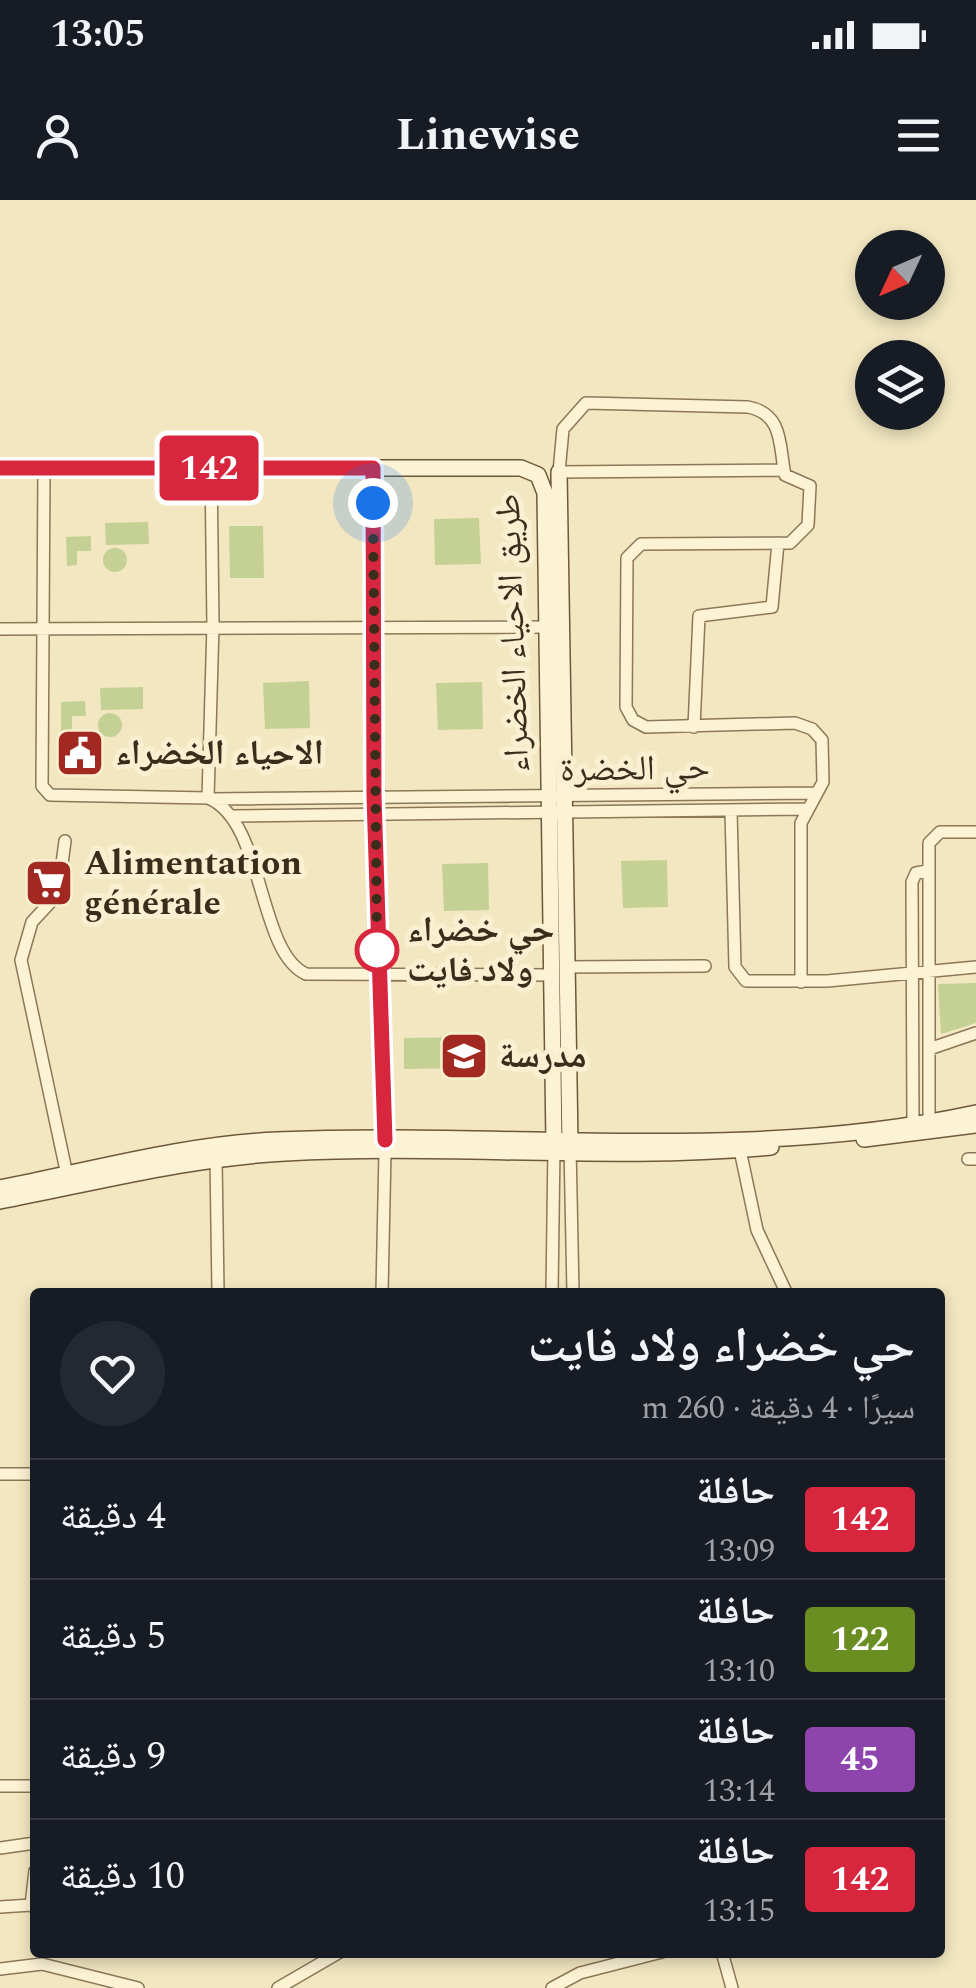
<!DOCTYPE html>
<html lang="ar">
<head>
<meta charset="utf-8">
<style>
  body { margin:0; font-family:Spectral,"Noto Naskh Arabic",serif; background:#242831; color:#f1f3f6; direction:rtl; height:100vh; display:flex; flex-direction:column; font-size:38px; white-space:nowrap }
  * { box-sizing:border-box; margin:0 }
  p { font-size:32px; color:#9ea1a6 }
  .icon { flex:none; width:55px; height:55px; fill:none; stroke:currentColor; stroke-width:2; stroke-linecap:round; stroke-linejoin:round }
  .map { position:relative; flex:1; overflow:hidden; direction:ltr }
  .panel { position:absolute; left:30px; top:1088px; width:915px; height:670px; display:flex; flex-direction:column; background:#171b24; border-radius:10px; box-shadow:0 5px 15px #0003; direction:rtl }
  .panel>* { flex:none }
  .badge { padding:0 20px; border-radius:8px; font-size:35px; line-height:65px }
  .needle { width:65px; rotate:226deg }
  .controls { position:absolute; left:855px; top:30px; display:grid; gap:20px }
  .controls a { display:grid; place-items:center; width:90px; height:90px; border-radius:50%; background:#171b24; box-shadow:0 5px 15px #0003; font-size:50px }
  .you { position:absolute; width:50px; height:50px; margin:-25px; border:8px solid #fff; border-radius:50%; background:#1a73e8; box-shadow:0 0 0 15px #1a73e833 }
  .map>.badge { position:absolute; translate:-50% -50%; box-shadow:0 0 0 5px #fff }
  .round { display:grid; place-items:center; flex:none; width:105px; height:105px; border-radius:52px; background:#242831 }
  .summary { display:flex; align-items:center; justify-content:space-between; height:170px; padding:0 30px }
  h1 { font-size:48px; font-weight:700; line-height:75px }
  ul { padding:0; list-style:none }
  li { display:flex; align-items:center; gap:30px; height:120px; padding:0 30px; border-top:2px solid #363941 }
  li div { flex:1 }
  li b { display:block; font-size:38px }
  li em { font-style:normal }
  li .badge { min-width:110px; font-weight:700; text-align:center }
  .status { display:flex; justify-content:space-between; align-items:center; height:70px; padding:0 50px; background:#171b24; direction:ltr }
  .status svg { height:28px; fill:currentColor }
  header { display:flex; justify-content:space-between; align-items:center; height:130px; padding:0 30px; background:#171b24; font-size:45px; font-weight:700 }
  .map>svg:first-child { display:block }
  .green { fill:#c5d194 }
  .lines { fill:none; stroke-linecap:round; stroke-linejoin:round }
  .street-casing { stroke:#8d7757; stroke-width:14 }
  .secondary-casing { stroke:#6f583a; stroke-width:18 }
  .street { stroke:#fcf3d5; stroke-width:11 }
  .secondary { stroke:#fcf3d5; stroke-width:15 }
  .line-casing { stroke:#fff; stroke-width:22 }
  .line { stroke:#d7263d; stroke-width:15 }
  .walk { stroke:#3b2d1c; stroke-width:10; stroke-dasharray:0 18 }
  .stop-dot { fill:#fff; stroke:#d7263d; stroke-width:5 }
  .labels { text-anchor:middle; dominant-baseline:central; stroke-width:10; stroke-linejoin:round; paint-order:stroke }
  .street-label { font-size:35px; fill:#3b2d1c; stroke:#f8f0d1 }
  .poi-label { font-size:35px; font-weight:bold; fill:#3b2d1c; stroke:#f8f0d1; text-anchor:start }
  .stop-label { font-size:35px; font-weight:bold; fill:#3b2d1c; stroke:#f8f0d1; text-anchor:start }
</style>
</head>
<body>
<div class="status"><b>13:05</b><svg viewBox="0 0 49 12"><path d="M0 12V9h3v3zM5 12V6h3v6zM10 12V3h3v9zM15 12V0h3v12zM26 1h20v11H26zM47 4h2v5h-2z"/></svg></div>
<header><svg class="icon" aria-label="menu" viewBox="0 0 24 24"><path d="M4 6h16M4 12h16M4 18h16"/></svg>Linewise<svg class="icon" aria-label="person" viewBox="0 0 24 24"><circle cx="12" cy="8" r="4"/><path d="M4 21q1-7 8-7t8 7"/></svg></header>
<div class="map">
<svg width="976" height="1788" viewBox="0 0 976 1788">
  <rect width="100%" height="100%" fill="#f2e7c1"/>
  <path class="green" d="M 479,318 L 481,364 L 435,365 L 434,319 Z
    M 148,322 L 149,344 L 106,345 L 105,323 Z
    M 229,326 L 263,326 L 264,378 L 230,378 Z
    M 91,336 L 91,351 L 77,351 L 77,365 L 67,366 L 66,337 Z
    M103 360a12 12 0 1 1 24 0a12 12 0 1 1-24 0Z
    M 309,481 L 310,528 L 265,529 L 263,483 Z
    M 482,482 L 483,529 L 438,530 L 436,483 Z
    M 143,487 L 143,509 L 101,510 L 100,488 Z
    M 85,501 L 86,516 L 72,516 L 72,530 L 61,531 L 61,502 Z
    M98 525a12 12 0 1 1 24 0a12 12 0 1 1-24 0Z
    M 667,660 L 668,707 L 623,708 L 621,661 Z
    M 488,663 L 489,710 L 444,711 L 442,664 Z
    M 976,783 L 976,823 L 941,834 L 938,784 Z
    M 470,837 L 471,868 L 404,869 L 404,838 Z"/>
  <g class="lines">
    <g class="street-casing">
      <path id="street" d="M 44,268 L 42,586 L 50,595 L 208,598 C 265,621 257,752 306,774 L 549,775
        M 373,268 L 374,597 L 385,940
        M 783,270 L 559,272 L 563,229 L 586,203 L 748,207 C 784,214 779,246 785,275 L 810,286 L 808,325 L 790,343 L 641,344 L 627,358 L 626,507 L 633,520 L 646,527 L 795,523 L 812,529 L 822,540 L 823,582 L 801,623 L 801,782
        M 0,429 L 547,427
        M 694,527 L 699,416 L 772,407 L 778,343
        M 208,598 L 213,425 L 211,268
        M 213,599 L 817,593
        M 731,611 L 735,767 L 746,781 L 827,781 L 976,767
        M 233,616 L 806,609
        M 65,641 L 58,694 L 32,722 L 21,760 L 67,975
        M 566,767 L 705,766
        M 929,849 L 976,833
        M 929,921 L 929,643 L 940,632 L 976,632
        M 913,923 L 912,682 L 916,673 L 927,671
        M 570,947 L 573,1092
        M 740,950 L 757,1030 L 786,1092
        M 216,959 L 218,1092
        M 968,959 L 976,959
        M 382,1092 L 385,952
        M 552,1092 L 554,947
        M 0,1274 L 35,1274
        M 0,1586 L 35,1586
        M 0,1648 L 35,1643
        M 35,1671 L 31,1705 L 35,1708
        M 0,1707 L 31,1705
        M 722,1752 L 732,1788
        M 0,1769 L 42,1764 L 138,1788
        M 278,1788 L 340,1752
        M 552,1788 L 580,1773 L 662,1752"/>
    </g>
    <g class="secondary-casing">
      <path id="secondary" d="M 0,268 L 521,268 L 538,275 L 545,293 L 554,943
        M 559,272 L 570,943
        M 864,939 L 976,925
        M 0,988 C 92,970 184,944 277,940 C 510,930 746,963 976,913
        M 0,1001 C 94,983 189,958 285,953 C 447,944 609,962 771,947"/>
    </g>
    <use href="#street" class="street"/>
    <use href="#secondary" class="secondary"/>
  </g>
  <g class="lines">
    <g class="line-casing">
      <path id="line" d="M 0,268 L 373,268 L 374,596 L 385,940"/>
    </g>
    <use href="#line" class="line"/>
    <path class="walk" d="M 373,303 L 377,750"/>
  </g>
  <defs>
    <g id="civic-square" transform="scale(2.5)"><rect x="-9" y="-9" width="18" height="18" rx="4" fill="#a12921" stroke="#f8f0d1"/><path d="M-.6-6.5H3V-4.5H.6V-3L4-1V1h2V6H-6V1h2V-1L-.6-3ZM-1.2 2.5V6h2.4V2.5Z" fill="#fff"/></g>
    <g id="supermarket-square" transform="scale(2.5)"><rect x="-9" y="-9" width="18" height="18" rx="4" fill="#a12921" stroke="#f8f0d1"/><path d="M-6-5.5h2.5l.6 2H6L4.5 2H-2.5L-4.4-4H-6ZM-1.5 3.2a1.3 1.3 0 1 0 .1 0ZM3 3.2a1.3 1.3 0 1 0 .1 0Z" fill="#fff"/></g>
    <g id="school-square" transform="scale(2.5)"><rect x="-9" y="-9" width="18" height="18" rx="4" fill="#a12921" stroke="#f8f0d1"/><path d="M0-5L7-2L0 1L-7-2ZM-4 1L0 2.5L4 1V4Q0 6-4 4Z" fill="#fff"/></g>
  </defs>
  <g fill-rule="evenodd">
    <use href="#civic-square" x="80" y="553"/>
    <use href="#supermarket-square" x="49" y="683"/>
    <use href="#school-square" x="464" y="856"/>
  </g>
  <circle class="stop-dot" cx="377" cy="750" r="20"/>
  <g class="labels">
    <g class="street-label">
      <text transform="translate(513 433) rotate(-92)">طريق الاحياء الخضراء</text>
      <text transform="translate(635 569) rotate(-1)">حي الخضرة</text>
    </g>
    <g class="poi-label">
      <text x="115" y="553">الاحياء الخضراء</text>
      <text x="84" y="663">Alimentation<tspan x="84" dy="40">générale</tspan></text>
      <text x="499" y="856">مدرسة</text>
    </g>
    <g class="stop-label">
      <text x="407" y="730">حي خضراء<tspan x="407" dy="40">ولاد فايت</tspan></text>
    </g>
  </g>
</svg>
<div class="controls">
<a><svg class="needle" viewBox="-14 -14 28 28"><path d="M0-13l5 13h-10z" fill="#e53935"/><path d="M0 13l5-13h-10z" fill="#9ea1a6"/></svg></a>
<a><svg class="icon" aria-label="layers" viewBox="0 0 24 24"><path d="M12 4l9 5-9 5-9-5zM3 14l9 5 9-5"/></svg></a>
</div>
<div class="you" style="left:373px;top:303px"></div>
<b class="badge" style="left:209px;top:268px;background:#d7263d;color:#fff">142</b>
<section class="panel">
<div class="summary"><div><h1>حي خضراء ولاد فايت</h1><p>سيرًا · 4 دقيقة · 260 m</p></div><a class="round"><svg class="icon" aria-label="heart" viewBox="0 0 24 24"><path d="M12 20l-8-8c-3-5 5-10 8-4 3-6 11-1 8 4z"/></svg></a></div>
<ul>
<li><span class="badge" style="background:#d7263d;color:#fff">142</span><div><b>حافلة</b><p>13:09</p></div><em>4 دقيقة</em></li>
<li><span class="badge" style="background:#6b8e23;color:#fff">122</span><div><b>حافلة</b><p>13:10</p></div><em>5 دقيقة</em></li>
<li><span class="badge" style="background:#8e44ad;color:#fff">45</span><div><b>حافلة</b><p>13:14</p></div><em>9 دقيقة</em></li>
<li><span class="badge" style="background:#d7263d;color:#fff">142</span><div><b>حافلة</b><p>13:15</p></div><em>10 دقيقة</em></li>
</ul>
</section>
</div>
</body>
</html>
